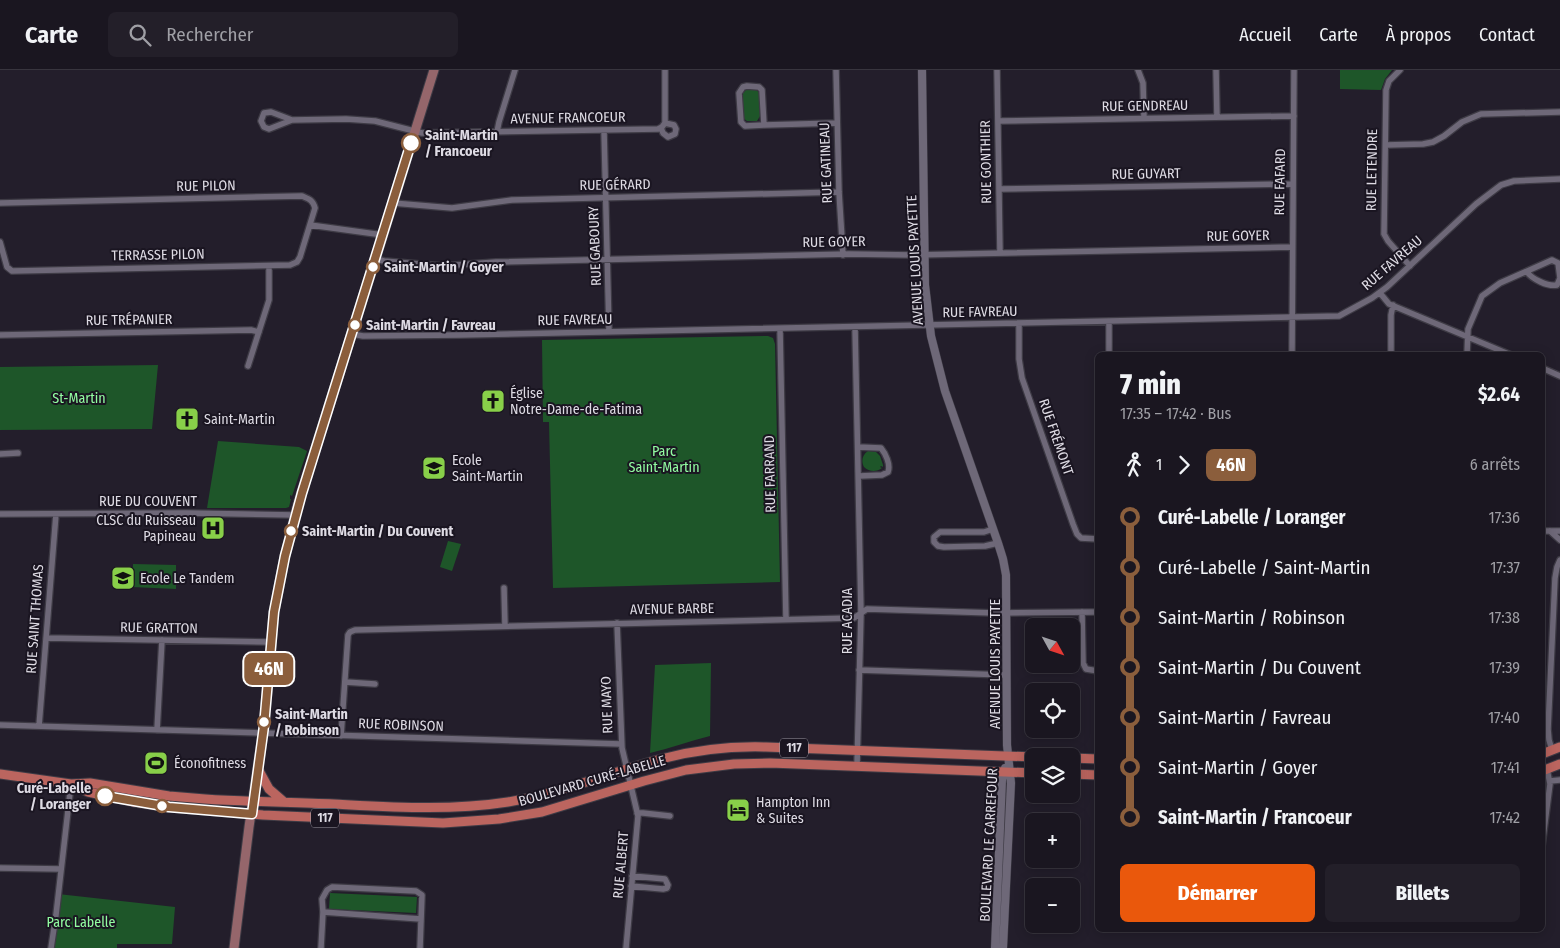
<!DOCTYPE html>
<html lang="fr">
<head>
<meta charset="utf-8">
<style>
  body { margin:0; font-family:"Fira Sans Condensed",sans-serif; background:#231f29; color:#f1f3f6; height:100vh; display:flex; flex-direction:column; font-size:19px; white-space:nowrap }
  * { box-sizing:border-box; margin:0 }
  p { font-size:16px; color:#9f9fa5 }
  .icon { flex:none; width:28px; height:28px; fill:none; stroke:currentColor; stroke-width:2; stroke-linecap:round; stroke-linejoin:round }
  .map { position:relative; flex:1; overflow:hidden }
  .panel { position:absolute; left:1095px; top:282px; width:450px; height:580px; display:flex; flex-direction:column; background:#1a1620; border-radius:8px; box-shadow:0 2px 12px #0003,0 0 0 1px #38353e }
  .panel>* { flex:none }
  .badge { padding:0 10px; border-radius:8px; font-size:18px; line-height:32px }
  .needle { width:32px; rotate:130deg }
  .fabs { position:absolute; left:1025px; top:548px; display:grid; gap:10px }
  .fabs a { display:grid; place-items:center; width:55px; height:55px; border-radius:8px; background:#1a1620; box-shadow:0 2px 12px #0003,0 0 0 1px #38353e; font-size:25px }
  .map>.badge { position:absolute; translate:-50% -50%; box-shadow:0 0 0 2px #fff }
  .legs { display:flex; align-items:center; gap:8px; height:55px; padding:0 25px; font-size:16px }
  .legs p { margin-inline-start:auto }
  .head { display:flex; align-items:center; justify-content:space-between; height:85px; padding:0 25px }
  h1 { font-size:28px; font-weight:800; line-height:38px }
  .cta { display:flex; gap:10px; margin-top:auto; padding:10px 25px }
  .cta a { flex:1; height:58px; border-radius:8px; background:#ea580c; color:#fff; font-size:20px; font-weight:800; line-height:58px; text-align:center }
  .cta a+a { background:#231f29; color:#f1f3f6 }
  ul { padding:0 25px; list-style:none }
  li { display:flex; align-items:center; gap:18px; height:50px; font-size:19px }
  li i { display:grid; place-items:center; width:8px; height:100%; margin:0 6px; background:currentColor }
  li i::after { content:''; width:12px; height:12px; margin:-6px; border:4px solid; border-radius:50%; background:#1a1620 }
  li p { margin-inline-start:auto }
  li:first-child i { background:linear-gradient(#0000 50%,currentColor 0) }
  li:last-child i { background:linear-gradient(currentColor 50%,#0000 0) }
  header { display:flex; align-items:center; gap:30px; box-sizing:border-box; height:70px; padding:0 25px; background:#1a1620; border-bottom:1px solid #38353e }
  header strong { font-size:24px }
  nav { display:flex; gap:28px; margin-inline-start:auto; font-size:18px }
  .search { width:350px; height:45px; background:#231f29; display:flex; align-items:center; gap:12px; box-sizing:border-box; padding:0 18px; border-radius:8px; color:#9f9fa5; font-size:19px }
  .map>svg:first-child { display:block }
  .green { fill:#1e5629 }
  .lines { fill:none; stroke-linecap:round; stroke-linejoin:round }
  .minor-casing { stroke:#3e3b45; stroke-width:8 }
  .tertiary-casing { stroke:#3e3b45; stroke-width:9 }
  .secondary-casing { stroke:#3e3b45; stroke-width:11 }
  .primary-casing { stroke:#3e3b45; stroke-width:11 }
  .minor { stroke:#6e6878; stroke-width:5.5 }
  .tertiary { stroke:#6e6878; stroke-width:8 }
  .secondary { stroke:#95666b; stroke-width:9 }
  .primary { stroke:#bb655f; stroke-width:9 }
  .line-1-casing { stroke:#fff; stroke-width:11 }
  .line-1 { stroke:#8b5e3c; stroke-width:8 }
  .stop-1-dot { fill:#fff; stroke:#8b5e3c; stroke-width:2.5 }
  .labels { text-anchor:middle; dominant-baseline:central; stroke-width:4; stroke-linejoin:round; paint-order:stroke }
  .shield { fill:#1a1521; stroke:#a3a0aa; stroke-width:1 }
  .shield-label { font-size:12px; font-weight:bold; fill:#dedbe4 }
  .street-label { font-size:14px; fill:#dedbe4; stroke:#1a1521 }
  .stop-label { font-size:14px; font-weight:bold; fill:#dedbe4; stroke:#1a1521; text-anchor:start }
  .poi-label { font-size:14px; fill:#dedbe4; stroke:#1a1521; text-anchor:start }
  .park-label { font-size:14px; fill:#92fda1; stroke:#1a1521 }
</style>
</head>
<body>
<header>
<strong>Carte</strong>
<div class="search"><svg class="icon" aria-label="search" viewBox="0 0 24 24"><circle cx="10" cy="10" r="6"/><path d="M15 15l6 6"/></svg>Rechercher</div>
<nav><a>Accueil</a><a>Carte</a><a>À propos</a><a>Contact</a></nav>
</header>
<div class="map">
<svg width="1560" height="878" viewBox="0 0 1560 878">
  <rect width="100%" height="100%" fill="#231e2b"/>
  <path class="green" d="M 1340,0 L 1392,0 L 1385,9 L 1381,20 L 1340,19 Z
    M 746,20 L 756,20 L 759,22 L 760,46 L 757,51 L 747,51 L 743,48 L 743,23 Z
    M 768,266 L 773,268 L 775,274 L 780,512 L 553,518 L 549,352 L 543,352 L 542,270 Z
    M 158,295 L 152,359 L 0,360 L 0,297 Z
    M 218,371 L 299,377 L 307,381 L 292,426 L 290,425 L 290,429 L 291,429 L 289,437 L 286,438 L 207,438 Z
    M 868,381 L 876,382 L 880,386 L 883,395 L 883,397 L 881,396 L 880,397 L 882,398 C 877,402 869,402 864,397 C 861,391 862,385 868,381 Z
    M 448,471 L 461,474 L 452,501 L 440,497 Z
    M 133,494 L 176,495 L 176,519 L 132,517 Z
    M 711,593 L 710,666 C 690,671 671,678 650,683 L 655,595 Z
    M 330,823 L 417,827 L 416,843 L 329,839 Z
    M 58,824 L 175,837 L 172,874 L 117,874 L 117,878 L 51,878 Z"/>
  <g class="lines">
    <g class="minor-casing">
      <path id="minor" d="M 665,0 L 665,53
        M 836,0 L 839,122 L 843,185
        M 997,0 L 1000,183
        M 1138,0 L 1143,13 L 1144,48
        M 1216,0 L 1217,47
        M 1400,0 L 1389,11 L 1386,20 L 1384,164 L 1388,171 L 1410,196
        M 747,16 L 759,17 L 762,20 L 764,55 L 745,56 L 741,52 L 739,23 L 743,17 Z
        M 292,50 L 271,42 L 264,43 L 261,51 L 264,57 L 269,59 L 292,50 L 346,49 L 375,51 L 422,63 L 658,59 L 662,57 L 665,53
        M 998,51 L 1294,46
        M 764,55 L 837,53
        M 661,58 L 663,63 L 668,67 L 675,64 L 676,59 L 674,55 L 665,53
        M 604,60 L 609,261
        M 497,62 L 499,52 L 515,0
        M 1386,75 L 1423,74 L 1433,72 L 1444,66 L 1462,52 L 1481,44 L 1560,42
        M 999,119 L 1293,114
        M 0,133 L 302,126 C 309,129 313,130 315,138 L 300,187 L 297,192 L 290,195 L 12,201 L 7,197 L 0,172
        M 393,133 L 452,138 L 512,130 L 839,122
        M 310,155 L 383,165
        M 376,189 L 384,191 L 443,196 L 496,192 L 849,184 L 913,185 L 1292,177
        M 1380,223 L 1389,234 L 1511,285
        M 1109,252 L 1109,285
        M 1019,254 L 1019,289 L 1022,308 L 1073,454 L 1077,464 L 1081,468 L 1098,469
        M 855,257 L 861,543 L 857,696
        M 780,259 L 786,549
        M 352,264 L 363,266 L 460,265 L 1339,246 L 1372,228 L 1387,217 L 1476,134 L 1501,115 L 1514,111 L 1560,109
        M 0,265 L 251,260 L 259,262
        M 1292,285 L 1294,0
        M 1391,285 L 1391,245 L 1393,235
        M 1467,285 L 1468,259 L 1482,226 L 1500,213 L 1552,190 L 1558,193 L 1560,208 L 1557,215 C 1548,217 1532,209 1527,202
        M 248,296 L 269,230 L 269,196
        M 1542,298 L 1560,306
        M 858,377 L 881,378 C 885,383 891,394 888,402 L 882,405 L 859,406
        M 0,384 L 18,383
        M 0,444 L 186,443 L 295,445
        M 993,459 L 984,462 L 940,462 L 934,467 L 934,472 L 938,476 L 944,477 L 985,476 L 998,473
        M 1542,461 L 1560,461
        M 1550,461 L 1560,470
        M 504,518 L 505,556
        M 1082,542 L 1083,593 L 1086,599 L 1098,601
        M 617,553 L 622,678 L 638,746 L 626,878
        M 46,568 L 271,572
        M 859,600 L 1006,605
        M 345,612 L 375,614
        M 0,655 L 621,674
        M 39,656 L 56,444
        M 157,660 L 162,570
        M 341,666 L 348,565 L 350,562 L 355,560 L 854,548 L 867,539 L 995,543 L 1098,542
        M 1552,680 L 1549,670 L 1548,659 L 1555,508 L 1557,497 L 1560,490
        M 1550,711 L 1560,710
        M 637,743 L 643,743 L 670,746
        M 1542,776 L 1550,714 L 1547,699
        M 0,798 L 61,799
        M 631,816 L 663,819 L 667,818 L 668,815 L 665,809 L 632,806
        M 323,842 L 421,849
        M 51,878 L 56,845 L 71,714
        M 321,878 L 323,842 L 322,829 L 327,820 L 332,817 L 416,821 L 422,825 L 420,878"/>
    </g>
    <g class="tertiary-casing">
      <path id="tertiary" d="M 922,0 L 925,215 L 931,266 L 945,321 L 998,473 L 1003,489 L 1006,505 L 1007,675 L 1011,713 L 1003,878
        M 995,878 L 1002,710 L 1005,698"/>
    </g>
    <g class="secondary-casing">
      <path id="secondary" d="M 234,878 L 249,757 L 264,656 L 274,542 L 285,486 L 298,434 L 381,171 L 434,0"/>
    </g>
    <g class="primary-casing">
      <path id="primary" d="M 1542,684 L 1560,677
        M 1071,688 L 1098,689
        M 258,699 L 269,719 L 284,732
        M 1542,701 L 1560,694
        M 0,704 L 71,714 L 90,713 L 169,726 L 205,729 C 248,732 291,732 334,734 C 392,737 450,741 508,732 C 561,723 609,703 661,689 C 695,680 731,676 766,677 L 1034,687
        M 1071,704 L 1098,705
        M 74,715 L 88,722 L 134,732 L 169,737 L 263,745 L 443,753 L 499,749 L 542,742 L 644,711 L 686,700 L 734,694 L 770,693 L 1034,703"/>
    </g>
    <use href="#minor" class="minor"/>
    <use href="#tertiary" class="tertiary"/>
    <use href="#secondary" class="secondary"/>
    <use href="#primary" class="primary"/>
  </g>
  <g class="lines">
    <g class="line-1-casing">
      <path id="line-1" d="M 105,726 L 169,737 L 252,744 L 264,656 L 274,542 L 285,486 L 302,423 L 411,73"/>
    </g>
    <use href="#line-1" class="line-1"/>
  </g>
  <defs>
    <g id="church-square" transform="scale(1.25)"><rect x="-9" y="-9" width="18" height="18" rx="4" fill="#88cf49" stroke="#1a1521"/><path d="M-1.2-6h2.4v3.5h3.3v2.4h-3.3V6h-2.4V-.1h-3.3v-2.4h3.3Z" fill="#111"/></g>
    <g id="school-square" transform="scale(1.25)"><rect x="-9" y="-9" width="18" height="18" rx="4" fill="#88cf49" stroke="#1a1521"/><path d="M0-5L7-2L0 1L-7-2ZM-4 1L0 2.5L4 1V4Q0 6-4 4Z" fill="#111"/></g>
    <g id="hospital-square" transform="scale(1.25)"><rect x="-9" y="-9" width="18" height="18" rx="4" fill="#88cf49" stroke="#1a1521"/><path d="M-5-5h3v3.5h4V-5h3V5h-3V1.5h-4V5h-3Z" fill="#111"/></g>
    <g id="stadium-square" transform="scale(1.25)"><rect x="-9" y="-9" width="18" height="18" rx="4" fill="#88cf49" stroke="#1a1521"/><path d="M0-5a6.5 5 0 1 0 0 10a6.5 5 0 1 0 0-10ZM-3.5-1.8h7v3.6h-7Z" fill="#111"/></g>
    <g id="hotel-square" transform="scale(1.25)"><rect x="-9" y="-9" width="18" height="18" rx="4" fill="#88cf49" stroke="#1a1521"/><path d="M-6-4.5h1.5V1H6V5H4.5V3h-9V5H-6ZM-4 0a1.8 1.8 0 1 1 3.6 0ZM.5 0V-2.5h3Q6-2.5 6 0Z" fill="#111"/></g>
  </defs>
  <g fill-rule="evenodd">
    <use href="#church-square" x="493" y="331"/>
    <use href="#church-square" x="187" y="349"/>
    <use href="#school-square" x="434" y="398"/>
    <use href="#hospital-square" x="213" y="458"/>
    <use href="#school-square" x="123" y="508"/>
    <use href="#stadium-square" x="156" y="693"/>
    <use href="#hotel-square" x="738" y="740"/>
  </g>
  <g class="stop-1-dot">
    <circle cx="411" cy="73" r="9"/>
    <circle cx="373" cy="197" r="6"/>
    <circle cx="355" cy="255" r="6"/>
    <circle cx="291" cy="461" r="6"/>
    <circle cx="264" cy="652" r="6"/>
    <circle cx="105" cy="726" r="9"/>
    <circle cx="162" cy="736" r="6"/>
  </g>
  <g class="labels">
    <g class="shield">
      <rect x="780" y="668.5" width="28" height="19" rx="4"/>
      <rect x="311" y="738.5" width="28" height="19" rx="4"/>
    </g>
    <g class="shield-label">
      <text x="794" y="678">117</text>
      <text x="325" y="748">117</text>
    </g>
    <g class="street-label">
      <text transform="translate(1145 36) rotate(-1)">RUE GENDREAU</text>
      <text transform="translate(568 48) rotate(-1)">AVENUE FRANCOEUR</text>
      <text transform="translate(986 92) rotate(-91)">RUE GONTHIER</text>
      <text transform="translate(826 93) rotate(-92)">RUE GATINEAU</text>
      <text transform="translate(1372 100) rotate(-89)">RUE LETENDRE</text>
      <text transform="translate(1146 104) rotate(-1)">RUE GUYART</text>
      <text transform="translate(1280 112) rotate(-89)">RUE FAFARD</text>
      <text transform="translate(615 115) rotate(-1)">RUE GÉRARD</text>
      <text transform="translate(206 116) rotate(-1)">RUE PILON</text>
      <text transform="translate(1238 166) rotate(-1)">RUE GOYER</text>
      <text transform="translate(834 172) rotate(-1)">RUE GOYER</text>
      <text transform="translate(595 176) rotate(-92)">RUE GABOURY</text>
      <text transform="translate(158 185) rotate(-1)">TERRASSE PILON</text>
      <text transform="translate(915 190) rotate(-93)">AVENUE LOUIS PAYETTE</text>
      <text transform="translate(1392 193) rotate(-41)">RUE FAVREAU</text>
      <text transform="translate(980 242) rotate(-1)">RUE FAVREAU</text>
      <text transform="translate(129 250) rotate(-1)">RUE TRÉPANIER</text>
      <text transform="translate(575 250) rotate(-1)">RUE FAVREAU</text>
      <text transform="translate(1056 367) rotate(71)">RUE FRÉMONT</text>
      <text transform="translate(770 404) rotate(-91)">RUE FARRAND</text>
      <text x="148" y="431">RUE DU COUVENT</text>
      <text transform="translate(672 539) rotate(-1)">AVENUE BARBE</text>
      <text transform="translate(35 549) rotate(-86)">RUE SAINT THOMAS</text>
      <text transform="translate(847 551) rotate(-90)">RUE ACADIA</text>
      <text transform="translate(159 558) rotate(1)">RUE GRATTON</text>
      <text transform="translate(995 594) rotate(-90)">AVENUE LOUIS PAYETTE</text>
      <text transform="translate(607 635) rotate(-92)">RUE MAYO</text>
      <text transform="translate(401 655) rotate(2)">RUE ROBINSON</text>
      <text transform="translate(592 711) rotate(-16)">BOULEVARD CURÉ-LABELLE</text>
      <text transform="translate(989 775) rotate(-87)">BOULEVARD LE CARREFOUR</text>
      <text transform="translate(621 795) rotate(-85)">RUE ALBERT</text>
    </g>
    <g class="stop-label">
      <text x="425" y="65">Saint-Martin<tspan x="425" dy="16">/ Francoeur</tspan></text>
      <text x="384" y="197">Saint-Martin / Goyer</text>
      <text x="366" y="255">Saint-Martin / Favreau</text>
      <text x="302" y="461">Saint-Martin / Du Couvent</text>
      <text x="275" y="644">Saint-Martin<tspan x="275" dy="16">/ Robinson</tspan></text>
      <text x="91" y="718" text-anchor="end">Curé-Labelle<tspan x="91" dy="16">/ Loranger</tspan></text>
    </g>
    <g class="poi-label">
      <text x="510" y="323">Église<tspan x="510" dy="16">Notre-Dame-de-Fatima</tspan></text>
      <text x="204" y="349">Saint-Martin</text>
      <text x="452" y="390">Ecole<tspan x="452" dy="16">Saint-Martin</tspan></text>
      <text x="196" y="450" text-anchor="end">CLSC du Ruisseau<tspan x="196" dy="16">Papineau</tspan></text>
      <text x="140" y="508">Ecole Le Tandem</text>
      <text x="174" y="693">Éconofitness</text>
      <text x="756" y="732">Hampton Inn<tspan x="756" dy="16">&amp; Suites</tspan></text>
    </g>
    <g class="park-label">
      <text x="79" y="328">St-Martin</text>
      <text x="664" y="381">Parc<tspan x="664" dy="16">Saint-Martin</tspan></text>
      <text x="81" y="852">Parc Labelle</text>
    </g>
  </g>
</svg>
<div class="fabs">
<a><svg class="needle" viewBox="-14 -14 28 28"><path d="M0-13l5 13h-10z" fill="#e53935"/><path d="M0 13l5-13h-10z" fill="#9f9fa5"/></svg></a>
<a><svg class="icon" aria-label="locate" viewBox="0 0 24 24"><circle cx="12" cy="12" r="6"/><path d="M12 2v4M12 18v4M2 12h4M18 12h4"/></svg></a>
<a><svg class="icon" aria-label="layers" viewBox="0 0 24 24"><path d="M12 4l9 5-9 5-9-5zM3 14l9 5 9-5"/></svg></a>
<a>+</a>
<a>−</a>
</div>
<b class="badge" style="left:269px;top:599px;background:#8b5e3c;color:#fff">46N</b>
<section class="panel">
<div class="head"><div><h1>7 min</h1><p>17:35 – 17:42 · Bus</p></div><b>$2.64</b></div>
<div class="legs"><svg class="icon" aria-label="walk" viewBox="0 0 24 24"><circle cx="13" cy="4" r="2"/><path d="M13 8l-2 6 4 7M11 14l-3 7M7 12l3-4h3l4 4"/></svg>1<svg class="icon" aria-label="forward" viewBox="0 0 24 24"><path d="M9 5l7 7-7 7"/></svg><b class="badge" style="background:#8b5e3c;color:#fff">46N</b><p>6 arrêts</p></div>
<ul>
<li><i style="color:#8b5e3c"></i><b>Curé-Labelle / Loranger</b><p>17:36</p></li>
<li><i style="color:#8b5e3c"></i><span>Curé-Labelle / Saint-Martin</span><p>17:37</p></li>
<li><i style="color:#8b5e3c"></i><span>Saint-Martin / Robinson</span><p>17:38</p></li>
<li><i style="color:#8b5e3c"></i><span>Saint-Martin / Du Couvent</span><p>17:39</p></li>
<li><i style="color:#8b5e3c"></i><span>Saint-Martin / Favreau</span><p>17:40</p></li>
<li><i style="color:#8b5e3c"></i><span>Saint-Martin / Goyer</span><p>17:41</p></li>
<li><i style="color:#8b5e3c"></i><b>Saint-Martin / Francoeur</b><p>17:42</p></li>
</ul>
<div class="cta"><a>Démarrer</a><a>Billets</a></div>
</section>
</div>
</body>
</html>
